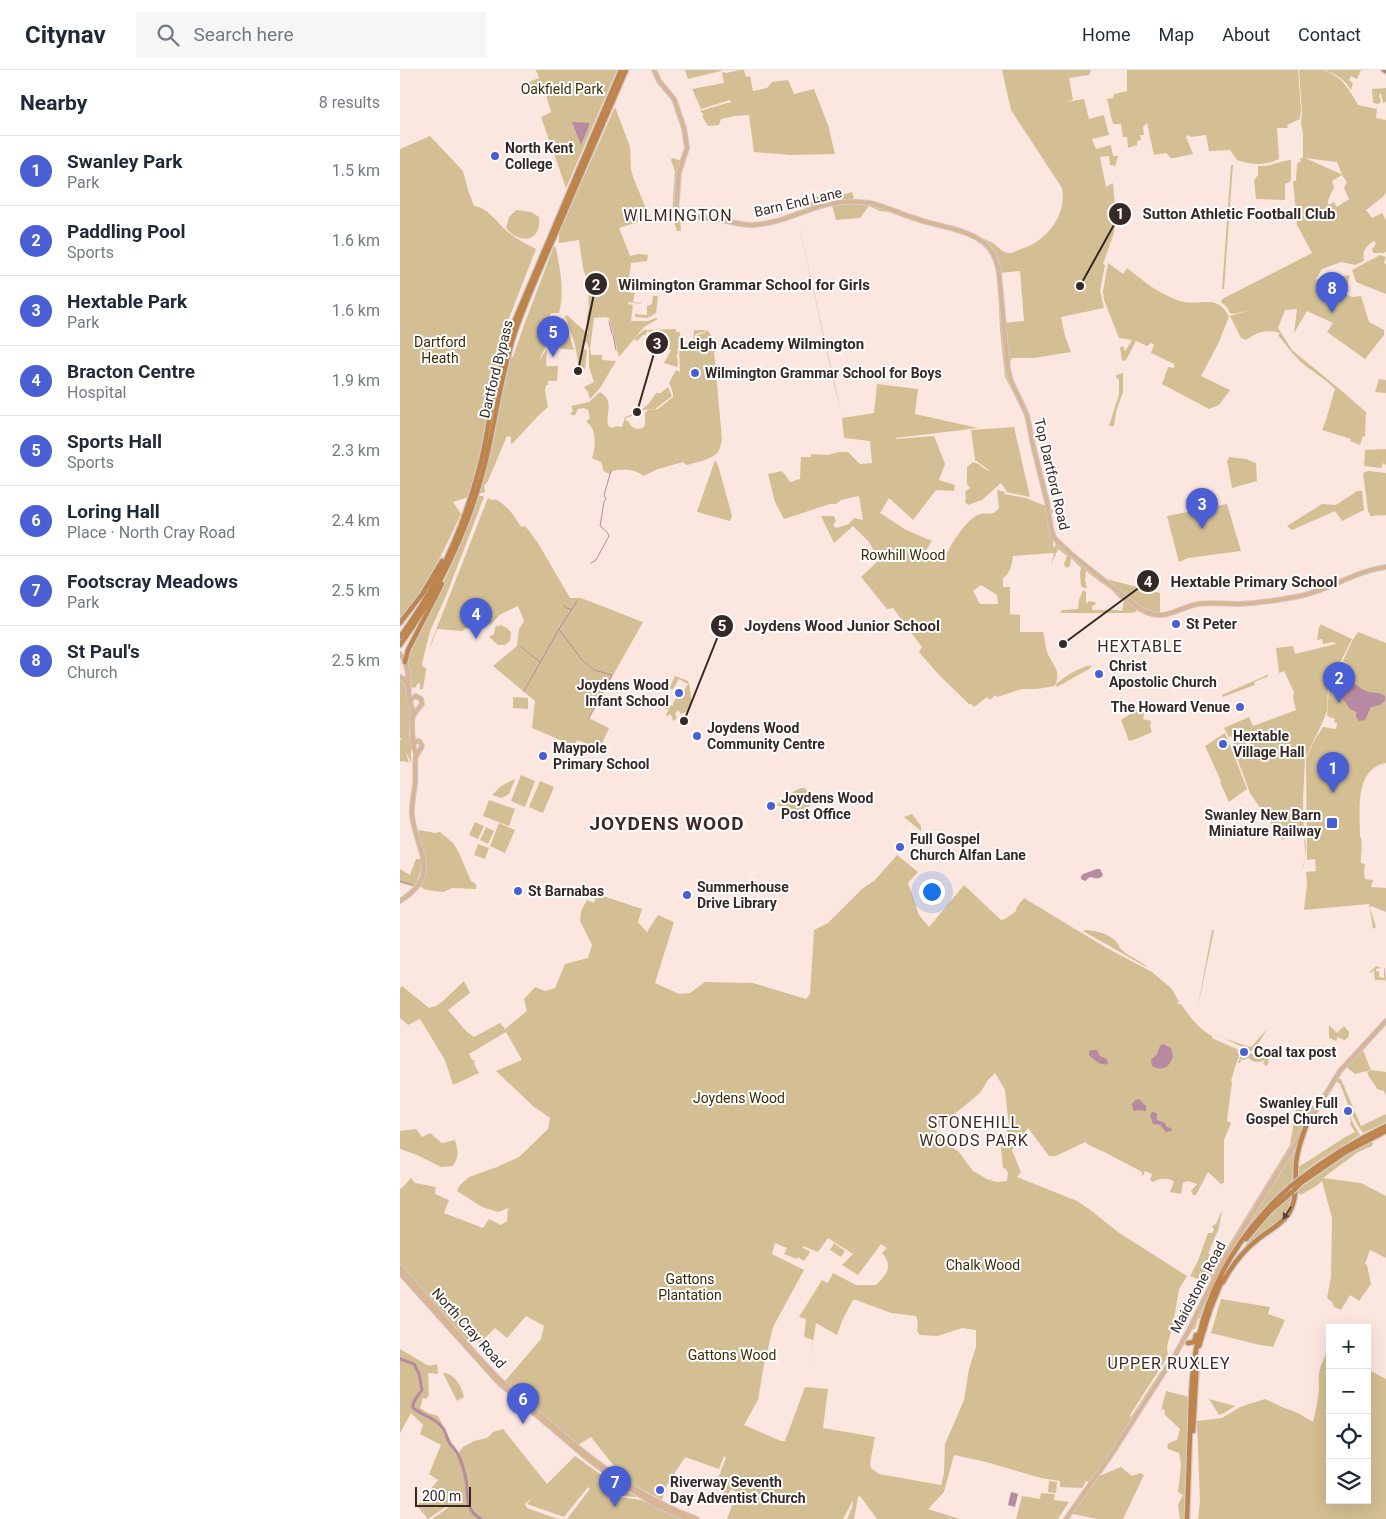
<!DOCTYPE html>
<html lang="en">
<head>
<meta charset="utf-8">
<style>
	body { margin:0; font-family:Roboto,sans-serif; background:#f6f6f7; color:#1f2937 }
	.controls { position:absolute; right:15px; bottom:15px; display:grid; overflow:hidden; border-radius:0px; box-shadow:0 5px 20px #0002 }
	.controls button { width:45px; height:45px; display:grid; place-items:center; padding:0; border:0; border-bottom:1px solid #e0e1e3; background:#fff; color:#1f2937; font:25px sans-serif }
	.scale { position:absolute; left:15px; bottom:12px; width:56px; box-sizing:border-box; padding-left:5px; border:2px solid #362825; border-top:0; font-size:14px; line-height:18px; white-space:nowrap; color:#362825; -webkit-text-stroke:4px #fff; paint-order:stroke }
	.you { position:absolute; left:531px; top:821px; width:18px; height:18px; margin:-12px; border:4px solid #fff; border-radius:50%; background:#1a73e8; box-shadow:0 0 0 8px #1a73e833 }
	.badge { display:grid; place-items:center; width:32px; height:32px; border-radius:50%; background:#495fd3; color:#fff; font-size:16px; font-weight:700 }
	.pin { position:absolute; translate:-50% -41px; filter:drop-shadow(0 1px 2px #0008) }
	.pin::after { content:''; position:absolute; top:26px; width:18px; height:15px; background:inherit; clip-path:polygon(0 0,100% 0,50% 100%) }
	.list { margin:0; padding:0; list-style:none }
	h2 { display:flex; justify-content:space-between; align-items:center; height:65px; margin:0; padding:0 20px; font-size:21px }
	h2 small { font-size:16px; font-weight:400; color:#747a83 }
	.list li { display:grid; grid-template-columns:32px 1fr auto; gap:15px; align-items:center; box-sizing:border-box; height:70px; padding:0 20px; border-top:1px solid #e0e1e3 }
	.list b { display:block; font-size:19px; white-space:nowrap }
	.list p { margin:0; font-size:16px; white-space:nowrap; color:#747a83 }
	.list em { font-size:16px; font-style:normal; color:#747a83 }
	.icon { flex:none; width:28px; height:28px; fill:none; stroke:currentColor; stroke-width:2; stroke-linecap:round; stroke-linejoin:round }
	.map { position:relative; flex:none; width:986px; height:1449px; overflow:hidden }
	header { display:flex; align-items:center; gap:30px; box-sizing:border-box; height:70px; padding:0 25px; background:#fff; border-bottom:1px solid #e0e1e3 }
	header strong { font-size:24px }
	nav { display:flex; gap:28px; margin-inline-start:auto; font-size:18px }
	.search { width:350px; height:45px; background:#f6f6f7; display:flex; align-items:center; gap:12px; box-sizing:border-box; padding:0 18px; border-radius:0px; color:#747a83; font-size:19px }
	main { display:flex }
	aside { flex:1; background:#fff }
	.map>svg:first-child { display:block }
	.green { fill:#d3bf93; fill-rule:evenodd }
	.water { fill:#b78aa1 }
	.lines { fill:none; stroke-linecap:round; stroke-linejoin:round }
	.stream { stroke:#b78aa1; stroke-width:1 }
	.river { stroke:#b78aa1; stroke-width:3 }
	.major-casing { stroke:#cfcbcb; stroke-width:6 }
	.highway-casing { stroke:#cfcbcb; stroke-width:7 }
	.major { stroke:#d9b594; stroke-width:4 }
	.highway { stroke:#bf834c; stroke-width:4.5 }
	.highway-bridge-casing { stroke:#cfcbcb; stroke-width:7; stroke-linecap:butt }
	.highway-bridge { stroke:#bf834c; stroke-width:4.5 }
	.oneway { fill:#5f4331 }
	.poi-dot { fill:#495fd3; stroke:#fff; stroke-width:2 }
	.labels { text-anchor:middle; stroke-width:4; stroke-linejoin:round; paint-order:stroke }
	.park-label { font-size:14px; fill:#3a2b05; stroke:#fff }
	.poi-label { font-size:14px; font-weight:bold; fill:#362825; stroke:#fff; text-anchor:start }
	.street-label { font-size:14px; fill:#362825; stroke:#fff }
	.quarter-label { font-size:16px; letter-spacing:1px; fill:#422821; stroke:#fff }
	.district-label { font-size:19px; font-weight:bold; letter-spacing:1px; fill:#422821; stroke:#fff }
	.leader { fill:none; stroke:#362825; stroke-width:2 }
	.callout-dot { fill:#362825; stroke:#fff; stroke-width:2 }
	.mark-label { font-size:15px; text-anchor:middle; font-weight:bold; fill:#fff }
	.callout-label { font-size:15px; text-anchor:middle; font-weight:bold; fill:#362825; stroke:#fff; stroke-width:4; stroke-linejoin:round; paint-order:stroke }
</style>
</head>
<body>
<header>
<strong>Citynav</strong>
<div class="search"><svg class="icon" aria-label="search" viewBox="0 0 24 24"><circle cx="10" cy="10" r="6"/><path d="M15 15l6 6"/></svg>Search here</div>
<nav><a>Home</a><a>Map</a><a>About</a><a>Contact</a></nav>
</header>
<main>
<aside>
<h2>Nearby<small>8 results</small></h2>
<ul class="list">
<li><span class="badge">1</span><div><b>Swanley Park</b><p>Park</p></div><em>1.5 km</em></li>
<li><span class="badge">2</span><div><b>Paddling Pool</b><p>Sports</p></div><em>1.6 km</em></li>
<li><span class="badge">3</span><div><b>Hextable Park</b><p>Park</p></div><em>1.6 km</em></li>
<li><span class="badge">4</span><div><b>Bracton Centre</b><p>Hospital</p></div><em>1.9 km</em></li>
<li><span class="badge">5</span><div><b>Sports Hall</b><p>Sports</p></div><em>2.3 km</em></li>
<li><span class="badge">6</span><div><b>Loring Hall</b><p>Place · North Cray Road</p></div><em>2.4 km</em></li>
<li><span class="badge">7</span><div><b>Footscray Meadows</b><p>Park</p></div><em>2.5 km</em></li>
<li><span class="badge">8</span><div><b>St Paul's</b><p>Church</p></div><em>2.5 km</em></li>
</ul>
</aside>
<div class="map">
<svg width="986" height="1449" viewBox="0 0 986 1449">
	<rect width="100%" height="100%" fill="#fce6e0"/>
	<g class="green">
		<path d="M 136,0 L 217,0 L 166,118 L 141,47 L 151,42 L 143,14 L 130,17 L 129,12 L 139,8 Z"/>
		<path d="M 285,0 L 321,0 L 321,1 L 288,9 Z"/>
		<path d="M 340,0 L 344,0 L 346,7 L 350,6 L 353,21 L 367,18 L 372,12 L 388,10 L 394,24 L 414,19 L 428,55 L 435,84 L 391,85 L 354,82 L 349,45 L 335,46 L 321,49 L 319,55 L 308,56 L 302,46 L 304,45 L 300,41 L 331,32 L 330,30 L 301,39 L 292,19 L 324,13 L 322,2 L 326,3 Z"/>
		<path d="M 602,0 L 691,0 L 689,5 L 669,8 L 673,30 L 666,32 L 684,29 L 689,49 L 704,45 L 709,65 L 692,69 L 696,79 L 711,75 L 713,86 L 718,86 L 715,97 L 713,95 L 710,95 L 709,86 L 700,87 L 706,117 L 713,113 L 716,147 L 714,163 L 703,194 L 705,195 L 700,221 L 704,238 L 661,247 L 665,266 L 671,282 L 634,288 L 612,288 L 607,300 L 621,334 L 620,335 L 605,307 L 600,260 L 598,218 L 600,217 L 603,253 L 624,251 L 620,201 L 599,203 L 592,183 L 573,165 C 579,167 585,169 591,172 C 597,175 603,184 610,183 C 614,183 618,180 621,179 C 647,171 667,145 662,118 L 611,40 Z"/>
		<path d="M 727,0 L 898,0 L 901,39 L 900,49 L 887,55 L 888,58 L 877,58 L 879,89 C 865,96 852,95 837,90 L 830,80 L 809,81 L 806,65 L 791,67 L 788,65 L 786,67 L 793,84 L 774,88 L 771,88 L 766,83 L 754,85 L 747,53 L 743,57 L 744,65 L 740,65 L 741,70 L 737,71 L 737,75 L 728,78 L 727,67 L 723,67 L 721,54 L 713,54 L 707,29 L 713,28 L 714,24 L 727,21 Z"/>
		<path d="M 899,0 C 906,0 916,0 923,0 C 942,6 949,19 958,35 L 977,39 L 976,48 L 986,50 L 986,122 L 984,126 L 966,140 L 972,148 L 982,143 L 986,150 L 986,182 L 983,183 L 973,183 L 972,179 L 976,174 L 974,171 C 966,176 962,181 964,191 L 955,195 L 941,192 L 922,199 L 915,210 L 925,206 L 930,216 L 942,206 L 950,205 L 944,228 L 946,224 L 952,227 L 961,226 L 969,252 L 984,260 L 984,265 L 965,289 L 927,262 L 933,253 L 907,241 L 894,263 L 897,239 L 885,240 L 878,258 L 892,280 L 943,322 L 966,342 L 965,367 L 963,366 L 960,375 L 950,371 L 951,369 L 922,360 L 926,350 L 935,319 C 926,310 917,304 907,297 C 896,289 887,276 878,265 L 880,263 C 865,259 858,262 846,270 L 841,268 L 830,246 L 851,240 L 834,244 L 830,243 L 827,237 L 821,232 L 822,229 L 912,183 L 897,155 L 893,111 L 896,111 L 897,94 L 901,91 L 900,89 L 903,87 L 903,63 L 901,54 L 902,43 ZM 905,88 L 937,92 L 942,104 L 941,104 ZM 942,105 L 947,112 L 944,118 L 949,129 L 937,137 L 934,132 L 928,135 L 928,131 L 934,117 L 932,111 Z"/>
		<path d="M 925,0 L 961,0 L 957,9 L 951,6 L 949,10 L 953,13 L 951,20 C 944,8 936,5 925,0 Z"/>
		<path d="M 986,18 L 986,32 L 983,33 L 981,23 L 979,25 L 981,32 L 978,34 L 973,33 L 972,19 Z"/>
		<path d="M 215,37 L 230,77 L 231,99 L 233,107 L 252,153 L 250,153 L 241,151 L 219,158 L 230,186 L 238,184 L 248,185 L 247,191 L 231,193 L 227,222 L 235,223 L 233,232 L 241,233 L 241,234 L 228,232 L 228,234 L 233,235 L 231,251 L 248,251 L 255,248 L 258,249 L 244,257 L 219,287 L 209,248 L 204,247 L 194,248 L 190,279 L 191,285 L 202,285 L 202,290 L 216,291 L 200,318 L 190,329 L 188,322 L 184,317 L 194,312 L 189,297 L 189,278 L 186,271 L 183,279 L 187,280 L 185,299 L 180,298 L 180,300 L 174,271 L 165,246 L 167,245 L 188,264 L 187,247 L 189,237 L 187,211 L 183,198 L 179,170 L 159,173 L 159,163 Z"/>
		<path d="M 30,66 L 63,101 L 68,120 L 74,136 C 89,138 97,153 108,162 C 117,169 126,174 136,179 L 109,248 L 101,282 L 113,287 L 124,255 L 154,176 L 156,178 C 160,199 165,221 159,243 L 151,243 L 147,252 L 153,254 L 157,247 L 145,278 L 138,292 L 147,279 L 146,295 L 148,297 L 149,296 L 158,296 L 157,311 L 148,311 L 148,315 L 146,315 L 145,321 L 148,337 L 138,346 L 113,373 L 111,374 L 111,367 L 107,366 L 88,411 L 84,416 L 85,422 L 53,432 L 61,444 C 43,483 27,516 0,550 L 0,79 Z"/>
		<path d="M 272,88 L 283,91 L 279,98 L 276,142 L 280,147 L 281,161 L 277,161 L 272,145 L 275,101 L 271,90 Z"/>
		<path d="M 891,90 L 891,111 L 885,114 L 885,130 L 856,129 L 854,110 L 858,105 L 858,96 C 870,97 879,91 891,90 Z"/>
		<path d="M 831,95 L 833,95 L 824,219 L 822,219 Z"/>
		<path d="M 427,121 L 446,124 L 452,122 L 454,128 L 451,130 L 406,138 L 406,134 L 410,133 L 417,126 L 425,128 L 427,127 L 429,124 Z"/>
		<path d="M 451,132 L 470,135 L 490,141 L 490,142 L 480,141 L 469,136 L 460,148 L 436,150 L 432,135 Z"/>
		<path d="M 116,140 L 131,142 L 139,147 C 142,172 120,175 106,158 L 109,147 Z"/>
		<path d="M 399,156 L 401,164 L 442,346 L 435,318 Z"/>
		<path d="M 980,185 L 986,187 L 984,193 L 986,194 L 986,224 L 956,212 L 952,200 Z"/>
		<path d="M 708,193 L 723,204 L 727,198 C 740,208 751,218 766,225 C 771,228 779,231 785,232 C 804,235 818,224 829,247 L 818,274 L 801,306 L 830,320 L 819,335 L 809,339 L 762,314 L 768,297 L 774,298 L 774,294 L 751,283 L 754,275 L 751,273 L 747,276 L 736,271 L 726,290 L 722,291 L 720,277 L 723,276 L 725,281 L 726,280 L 732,270 L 719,268 L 704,230 L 703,221 Z"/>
		<path d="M 253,226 L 258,226 L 256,243 L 250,247 L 248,245 L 249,248 L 247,248 L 235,247 L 235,244 L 247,245 L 247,236 L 252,234 Z"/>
		<path d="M 164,248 L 174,280 L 148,277 L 160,251 Z"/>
		<path d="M 276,259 L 276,262 L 280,262 L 281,273 L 293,272 L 294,260 L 306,260 L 304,262 L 296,264 L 294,267 L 296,272 L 294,274 C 286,273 275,273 278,285 L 276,285 L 277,286 L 278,294 L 277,297 L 264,293 L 271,280 L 260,275 L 263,268 L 247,261 L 246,265 L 243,265 L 237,271 L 235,270 L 235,268 L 244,260 Z"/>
		<path d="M 307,260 L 310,263 L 313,271 L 322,369 C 321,374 320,382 315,385 C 310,389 293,394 286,395 L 283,392 L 258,399 L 243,406 C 236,399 222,399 212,401 L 211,404 C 201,402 204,399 201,392 L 192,388 C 196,378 197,357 186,352 L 190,348 L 188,340 L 184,338 L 178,339 L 175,345 L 172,345 L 170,343 L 173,341 L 171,336 L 189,332 L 200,322 C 216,332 204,343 209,357 L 213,358 L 216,356 L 222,357 L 225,347 C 242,341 247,338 256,323 L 261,323 L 268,317 L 272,326 L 255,339 L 243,340 L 242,345 L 240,343 L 226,348 L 225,350 L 229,352 L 231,356 L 237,359 L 243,358 L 245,355 L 245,343 L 248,340 L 258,339 L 273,327 L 273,323 L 269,313 L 276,300 L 280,302 L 279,278 L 286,275 L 297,275 L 298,273 L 296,267 L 297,265 L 304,263 Z"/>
		<path d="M 723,303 L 723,322 L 716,342 L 714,356 L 709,356 L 719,324 L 719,310 L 716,307 L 716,305 Z"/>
		<path d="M 979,309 L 986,310 L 986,323 L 975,322 Z"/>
		<path d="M 477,314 L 518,319 L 515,344 L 578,358 L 496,368 L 496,369 L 534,366 L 535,368 L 545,394 L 539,410 L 555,415 L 554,421 L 536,420 L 513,450 L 489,428 L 480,443 L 506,460 L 532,471 L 526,480 L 536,487 L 538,492 L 543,492 C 549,478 563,452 578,445 C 587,441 592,448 599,438 L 597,420 L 606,422 L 604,424 L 626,428 L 646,436 L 649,442 L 651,440 L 655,440 C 642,451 655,463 653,476 L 655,477 L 656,472 L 671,486 L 737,538 L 736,542 L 730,543 L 660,543 L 662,540 L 678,539 L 679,530 L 683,520 L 686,522 L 686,534 L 689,531 L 695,532 L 696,534 L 692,536 L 692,539 L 693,540 C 703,541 713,538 722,541 L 724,531 C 717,528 715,522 709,518 C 701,513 694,507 686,501 L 685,510 L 687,518 L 684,518 L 681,516 L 680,503 L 681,498 L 671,488 L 670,496 L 666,498 L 664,494 L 667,486 L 658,479 L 651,495 L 654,483 L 613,486 C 612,494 610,504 603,508 L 603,517 L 610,517 L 610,544 L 620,545 L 620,562 L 643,562 C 645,568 645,576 647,582 C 652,595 662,600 655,616 L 637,619 L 622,619 L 597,627 L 595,625 L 590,630 L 587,627 L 574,637 L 571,634 L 569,634 L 539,605 L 519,582 L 522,577 L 493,538 L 487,539 L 461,507 L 479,490 L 469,472 L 453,456 L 434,473 L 421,446 L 434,446 L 436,451 L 433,455 L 436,458 L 449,454 L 454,448 L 463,450 L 459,426 L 441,430 L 436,434 L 430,434 L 384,449 L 375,432 L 368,404 L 382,401 L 390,412 L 400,409 L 401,387 L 411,387 L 411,384 L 428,385 L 439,382 L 448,382 L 460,394 L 472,393 L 470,371 L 444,368 L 442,348 L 474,343 ZM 581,515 L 597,525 L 598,534 L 580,534 L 573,521 Z"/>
		<path d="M 614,357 L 630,427 L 607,422 L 601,413 L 582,430 L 568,435 L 565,432 L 566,428 L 565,422 L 570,418 L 567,414 L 567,397 L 573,392 C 580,393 583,400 590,401 L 575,390 L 571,360 Z"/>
		<path d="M 986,379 L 986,395 L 983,393 L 981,398 L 964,396 L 965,380 Z"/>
		<path d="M 829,387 L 846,389 L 856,393 L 857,411 L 832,418 L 827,391 Z"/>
		<path d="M 315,390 L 318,395 L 332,446 L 330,451 L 297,442 Z"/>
		<path d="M 968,401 L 986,403 L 986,445 C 980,446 978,444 971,447 L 968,441 L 963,403 Z"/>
		<path d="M 957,421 L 962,421 L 964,440 L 942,451 L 935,441 L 892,460 L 887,456 L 922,434 L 936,435 Z"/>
		<path d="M 79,426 L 82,426 L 84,427 L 46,526 L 30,561 L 22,594 L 23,597 L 26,598 L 26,601 L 23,619 L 20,620 L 20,614 L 18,613 L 15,618 L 11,617 L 7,588 L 8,584 C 35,533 60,481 79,426 Z"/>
		<path d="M 88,428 L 92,430 L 95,429 C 108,436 114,445 121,457 L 124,456 L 126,457 L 138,473 L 170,528 L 181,528 L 243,552 L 189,648 L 209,658 L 200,678 L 177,670 L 174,676 L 132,658 L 135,631 L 93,596 L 117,576 L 119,559 L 124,551 L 118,536 L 101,544 L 90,555 L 84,551 L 72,554 L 62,561 L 37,559 L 30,578 L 32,570 Z"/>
		<path d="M 827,434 L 841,481 L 788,488 L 779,492 L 767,446 Z"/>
		<path d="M 702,508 L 760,523 L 760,545 L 747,542 Z"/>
		<path d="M 920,554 L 952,569 L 942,589 L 930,609 L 928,617 L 927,640 L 924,649 L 905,689 L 903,731 L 904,764 L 906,778 L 903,798 L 902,797 L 904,796 L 905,781 L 903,756 L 882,770 L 850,723 L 837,688 L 853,682 L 850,672 L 835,677 L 831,666 L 829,667 L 824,658 L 849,647 L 853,656 L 896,640 L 893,628 L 894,622 L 884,601 L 879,603 L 876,578 L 893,576 L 895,584 L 936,574 L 934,572 L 923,574 L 922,569 L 917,570 L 919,557 L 921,556 Z"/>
		<path d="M 96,555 L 98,557 L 100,555 L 107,558 L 111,562 L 110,571 L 105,575 L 98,575 L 89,567 L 94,564 Z"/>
		<path d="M 958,562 L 986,573 L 986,693 C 954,699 960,741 960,766 C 964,773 960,786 961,793 L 965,794 L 964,802 L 965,809 L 973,810 L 971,817 L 986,818 L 986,842 L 971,836 L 970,838 L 976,857 L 973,859 L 969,834 L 904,840 L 907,814 L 906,802 L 916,801 L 915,789 L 907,790 L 906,689 L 914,671 L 923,657 L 936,659 L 937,653 L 934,652 L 935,649 L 927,646 L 929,617 L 935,602 L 941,603 L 944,603 L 945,600 L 944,598 L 947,598 L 948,594 L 943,591 L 952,571 Z"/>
		<path d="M 692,595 L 689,599 L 657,617 L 656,614 C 667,605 678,598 692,595 Z"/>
		<path d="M 867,605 L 869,606 L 854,612 L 855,615 L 852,616 L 823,627 L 822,625 Z"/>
		<path d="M 275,606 L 288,611 C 291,620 292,629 290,640 L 281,644 L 278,640 L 275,644 L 277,648 L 273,651 L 272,646 L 269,644 L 268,647 L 266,644 L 269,640 L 261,635 L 265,626 L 264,633 L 269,636 L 272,635 L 273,637 L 273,633 L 277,627 L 280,628 L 284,627 L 283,622 L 288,614 L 279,609 L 273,619 L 269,619 Z"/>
		<path d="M 0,609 L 4,610 L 11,641 L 9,663 L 11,673 L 11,693 L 5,680 L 9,693 L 3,691 L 0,692 L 0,669 L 2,671 L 0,667 Z"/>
		<path d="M 113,627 L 128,628 L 128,639 L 113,638 Z"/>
		<path d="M 743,636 L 745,641 L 743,649 L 751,651 L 750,656 L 752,662 L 736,669 L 729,671 L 721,650 Z"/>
		<path d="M 825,663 L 832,680 L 847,719 L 829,732 L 820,712 L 821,711 L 805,676 Z"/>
		<path d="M 121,705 L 135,711 L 125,737 L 111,731 Z"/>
		<path d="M 115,709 L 109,724 L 102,728 L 92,725 L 101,716 Z"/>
		<path d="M 140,711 L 154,717 L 143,743 L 129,737 Z"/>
		<path d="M 401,718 L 405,718 L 415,730 L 396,750 L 394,750 L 381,738 L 379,735 L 377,736 L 376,735 L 396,720 Z"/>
		<path d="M 89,730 L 115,739 L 109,756 L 83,746 Z"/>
		<path d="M 512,744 L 521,756 L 521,761 L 504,747 Z"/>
		<path d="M 75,752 L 84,756 L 78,769 L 69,765 Z"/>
		<path d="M 99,753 L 115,760 L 105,783 L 90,776 Z"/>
		<path d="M 86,757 L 94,761 L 88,774 L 80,770 Z"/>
		<path d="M 19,760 L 35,763 L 40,762 L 53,773 L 59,783 L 71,811 L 76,814 L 76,819 L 52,818 L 43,822 L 26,820 L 19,816 C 30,796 25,785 19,765 Z"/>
		<path d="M 78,774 L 89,778 L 85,789 L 74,785 Z"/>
		<path d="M 497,785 L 518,802 L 508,813 L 519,845 L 529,857 L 564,815 L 601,850 L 605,849 L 616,841 L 617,837 L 624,828 L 705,877 L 752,902 L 772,919 L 779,932 L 777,934 L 781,934 C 790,947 798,958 812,966 L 812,968 L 841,981 L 835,997 L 831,1011 L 832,1012 L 827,1051 L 831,1053 L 824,1070 L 824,1113 L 822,1113 L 822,1115 L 808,1102 L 796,1125 L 793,1125 L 791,1121 L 797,1114 L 787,1111 L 783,1113 L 781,1124 L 770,1122 L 774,1111 C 765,1108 761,1108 753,1112 L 750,1110 L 752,1104 L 745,1101 L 742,1107 L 742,1102 C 732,1096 720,1091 710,1085 C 702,1080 693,1079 685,1072 L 656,1086 L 649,1086 L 628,1058 L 612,1080 L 621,1102 L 617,1107 L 677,1131 L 689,1139 L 718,1162 L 787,1206 L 779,1219 L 773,1255 L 767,1276 L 768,1286 L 730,1345 L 731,1347 L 770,1287 L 769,1292 L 691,1412 L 688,1413 L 689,1412 L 686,1411 L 682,1418 L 660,1417 L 660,1411 L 641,1408 L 586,1392 L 554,1385 L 544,1422 L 528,1439 L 560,1449 L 477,1449 L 460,1426 L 458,1427 L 454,1449 L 447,1449 L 452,1438 L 453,1430 L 443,1449 L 327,1449 L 337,1422 L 331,1419 L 326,1429 L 319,1426 L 319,1424 L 324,1423 L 324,1419 L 316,1413 L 326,1388 L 324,1386 L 319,1399 L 285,1387 L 267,1415 L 262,1430 L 225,1410 L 227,1406 L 214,1396 L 191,1367 L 178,1375 L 105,1311 L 141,1269 L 144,1256 L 126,1246 L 107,1268 L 95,1258 L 81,1272 L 68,1272 L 0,1194 L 0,1118 L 1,1119 L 11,1108 L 15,1113 L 36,1117 L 35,1124 L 49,1130 L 44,1143 L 83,1158 L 89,1149 L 101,1155 L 107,1151 L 108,1138 L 98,1142 L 82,1137 L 57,1121 L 60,1115 L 69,1107 L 97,1097 L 119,1087 L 148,1059 L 150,1048 L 133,1036 L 96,1001 L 122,990 L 106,962 L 69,984 L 72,990 L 75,990 L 74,994 L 79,1003 L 53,1015 L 45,990 L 20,949 L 8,955 L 0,948 L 0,918 L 2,916 L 29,938 L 36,936 L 43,931 L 64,911 L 70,923 L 48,940 L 66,961 L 74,967 L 100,953 L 105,959 L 127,941 L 124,929 L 135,917 L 145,921 L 155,918 L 165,894 L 188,888 L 192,875 L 180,851 L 181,841 L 187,830 L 194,833 L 197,824 L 242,839 L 238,852 L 247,862 L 258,845 L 274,852 L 255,913 L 279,924 L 290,923 L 305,912 L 353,913 L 406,929 L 410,924 L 414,860 L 428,853 L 462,819 L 475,810 ZM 595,1003 L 605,1020 L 609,1056 L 601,1077 L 603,1098 L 606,1099 L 608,1103 L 607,1111 L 597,1112 L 587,1109 L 573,1101 L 558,1081 L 553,1078 L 550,1074 L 535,1060 L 580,1023 L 588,1010 ZM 428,1168 L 453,1184 L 442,1195 L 458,1205 L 481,1174 L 487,1178 L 482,1183 C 494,1197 486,1205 476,1215 L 456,1215 L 433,1203 L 428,1213 L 422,1210 L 399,1247 L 406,1249 L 404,1267 L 413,1270 L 407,1308 L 416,1253 L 437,1265 L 442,1251 L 453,1230 L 456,1230 L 491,1243 L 516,1246 L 518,1252 L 517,1261 L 520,1265 L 538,1266 L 562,1258 L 576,1260 L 576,1277 L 569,1299 L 564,1330 L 545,1374 L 544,1403 L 541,1415 L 479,1404 L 471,1398 L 470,1393 L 475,1367 L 423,1358 L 428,1319 L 405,1317 L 385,1371 L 381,1371 L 344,1355 L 358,1330 L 363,1300 L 373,1257 L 404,1200 L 372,1184 L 375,1173 L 387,1178 L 384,1184 L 397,1189 L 398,1187 L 404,1191 L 410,1182 L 409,1181 L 403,1178 L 403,1176 L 418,1182 Z"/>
		<path d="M 16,789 L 22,789 L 23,795 L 16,814 L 12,816 L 0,813 L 0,799 L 10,805 Z"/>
		<path d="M 686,860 C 698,861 711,864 718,874 C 720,877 719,878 722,880 C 730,888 741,890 748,898 L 683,861 Z"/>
		<path d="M 812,860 L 814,860 L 797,941 Z"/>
		<path d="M 976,896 L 981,898 L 976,899 L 976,901 L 979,901 L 979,907 L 984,908 L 984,898 L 985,898 L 986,912 L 985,910 L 975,910 L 974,901 L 973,900 L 972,903 L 970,902 Z"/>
		<path d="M 929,955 L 937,963 L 944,956 L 949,962 C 949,966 948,969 944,970 L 938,967 L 936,971 L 929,968 Z"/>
		<path d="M 867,959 L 855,979 L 851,981 L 806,960 L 820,967 L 850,977 L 852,976 Z"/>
		<path d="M 968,972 L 970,972 L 963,980 L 971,1000 L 955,1004 L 946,997 Z"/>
		<path d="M 842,982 L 865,986 L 870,990 L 868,990 L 869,993 L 866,996 L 863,993 L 865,991 C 860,991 853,994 849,988 L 843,990 L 840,989 L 841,991 L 840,993 L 838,993 Z"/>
		<path d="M 972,1000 L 986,1002 L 986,1026 L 984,1021 L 977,1019 C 974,1012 969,1009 967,1002 Z"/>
		<path d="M 938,1009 L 941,1009 L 961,1056 L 986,1044 L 986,1052 L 963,1063 C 952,1049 947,1031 940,1014 L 937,1012 Z"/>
		<path d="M 899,1032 L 911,1035 L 916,1038 L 808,1213 L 790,1206 L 798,1191 L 808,1163 L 812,1163 L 814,1160 L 812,1156 L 816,1154 L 822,1140 L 819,1158 L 808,1184 L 820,1189 L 890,1075 L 897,1033 Z"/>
		<path d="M 949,1042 L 953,1053 L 960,1065 L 918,1091 L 897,1107 L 897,1098 L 947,1066 L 955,1062 L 950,1054 L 951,1052 Z"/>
		<path d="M 16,1059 L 22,1067 L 30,1063 L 42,1073 L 55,1070 C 58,1082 60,1084 53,1096 L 41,1097 L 17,1085 L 0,1079 L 0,1061 Z"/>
		<path d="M 970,1072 L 973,1073 L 972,1076 L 958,1082 L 923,1108 L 961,1113 L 986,1126 L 986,1188 L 970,1180 L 965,1194 L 967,1195 L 971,1214 L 959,1231 L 950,1225 L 941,1240 L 934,1237 L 932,1232 L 927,1228 L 931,1207 L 932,1148 L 922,1111 L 916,1116 L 901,1125 L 898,1123 L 898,1120 L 930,1095 Z"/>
		<path d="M 895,1082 L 894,1109 L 857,1147 L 840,1170 L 815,1211 L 800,1248 L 798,1249 L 795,1259 L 793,1259 L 770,1297 L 823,1194 L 892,1083 Z"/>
		<path d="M 894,1123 L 892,1134 L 883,1149 L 832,1196 C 849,1167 869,1145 894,1123 Z"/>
		<path d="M 434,1173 L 445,1181 L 441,1187 L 430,1180 Z"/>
		<path d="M 821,1229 L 870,1237 L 868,1244 L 885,1250 L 873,1277 L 860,1275 L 811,1263 Z"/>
		<path d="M 927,1271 L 930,1272 L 930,1430 L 967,1430 L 967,1328 L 972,1324 L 967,1327 L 967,1299 L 986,1309 L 986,1449 L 798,1449 L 800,1431 L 797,1351 L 822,1348 L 840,1337 L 865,1329 L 882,1337 L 898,1343 L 913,1352 C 916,1341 918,1329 919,1317 C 919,1313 918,1309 919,1305 C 920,1294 926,1286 929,1275 Z"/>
		<path d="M 0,1279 L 29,1296 L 37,1294 L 38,1304 L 28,1303 L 29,1325 L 26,1329 L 23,1328 L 20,1338 L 28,1343 L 38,1346 L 57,1383 L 55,1382 L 56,1386 L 63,1377 L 74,1371 L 87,1368 L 93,1362 L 103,1359 L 147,1414 L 175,1386 L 214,1414 L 237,1427 L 222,1426 L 208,1421 L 206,1423 L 207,1424 L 218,1429 L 219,1427 L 241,1430 L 281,1449 L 167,1449 L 190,1419 L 188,1417 L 164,1447 L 127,1434 L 132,1428 L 125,1434 L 127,1438 L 158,1449 L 32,1449 L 52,1435 L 47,1436 L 28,1449 L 17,1436 L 38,1410 L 29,1404 L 41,1375 L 20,1364 L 23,1355 L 11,1343 L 0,1363 Z"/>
		<path d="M 46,1303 C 57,1307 61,1316 64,1327 L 57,1331 L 43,1303 Z"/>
		<path d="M 766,1321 L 789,1327 L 784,1449 L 780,1449 L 778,1435 L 783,1425 L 778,1422 L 781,1395 L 779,1383 L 768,1379 L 767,1376 L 769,1373 L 777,1370 L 780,1359 L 765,1345 L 764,1339 L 761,1340 Z"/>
		<path d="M 809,1329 L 835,1336 L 824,1343 L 819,1345 Z"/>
		<path d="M 721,1397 L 732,1406 L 740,1403 L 744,1405 L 723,1449 L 697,1449 L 673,1444 L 668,1449 L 699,1406 Z"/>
		<path d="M 649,1411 L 657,1412 L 656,1423 L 648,1422 Z"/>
		<path d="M 641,1423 L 655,1424 L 654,1430 L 669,1432 L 658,1449 L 616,1449 L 622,1426 L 640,1429 Z"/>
	</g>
	<g class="water">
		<path d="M 172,52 L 190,53 L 181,75 Z"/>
		<path d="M 948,613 C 957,612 958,618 966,621 C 972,624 979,621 985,626 L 985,631 L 980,635 L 971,637 L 965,650 L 959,651 L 956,647 L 956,642 L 950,639 L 939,623 L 942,615 Z"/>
		<path d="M 697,799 L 700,799 L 703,805 C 700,810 695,808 690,807 L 685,811 L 681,809 L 681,806 L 683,804 Z"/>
		<path d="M 763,974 L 771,978 L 773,986 C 770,997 762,1002 752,996 L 751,990 L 757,984 L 760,976 Z"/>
		<path d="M 692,980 L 697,980 L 700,986 L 707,989 L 708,994 C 700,996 694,990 689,985 L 689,981 Z"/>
		<path d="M 739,1029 L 746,1036 L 746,1041 L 738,1040 L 735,1041 L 733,1040 L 732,1034 L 735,1030 Z"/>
		<path d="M 752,1042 L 757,1043 L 757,1050 L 765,1053 L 767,1057 L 771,1058 L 772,1061 L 766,1062 L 760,1055 L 753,1054 L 750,1045 Z"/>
		<path d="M 611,1422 L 618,1424 L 615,1437 L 608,1435 Z"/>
	</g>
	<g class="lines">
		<g class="stream">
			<path d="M 209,251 L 212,264"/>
			<path d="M 213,265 L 216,280"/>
			<path d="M 204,431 L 206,429 L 204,425 L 211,401"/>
			<path d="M 191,493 L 196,490 L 209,466 L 207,462 L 200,456 L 204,432"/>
			<path d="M 177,531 L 159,559 L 182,590 L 194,600 L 212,605 L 206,616"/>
			<path d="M 164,535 L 166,538 L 171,539"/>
			<path d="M 121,577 L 140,592"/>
			<path d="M 124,621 L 159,559"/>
			<path d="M 189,648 L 206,617"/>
			<path d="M 0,811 L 15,816"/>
		</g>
		<path class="river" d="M 0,1289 L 14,1294 L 19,1304 L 22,1320 C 18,1326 12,1331 13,1338 C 22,1345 35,1348 42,1357 C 47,1362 46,1369 50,1374 C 51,1375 52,1376 53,1377 C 59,1384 63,1396 65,1405 C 70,1423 62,1438 81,1449"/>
		<g class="major-casing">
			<g id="major">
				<path d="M 254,0 L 259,11 L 274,29 L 284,58 L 287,78 L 279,102 L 276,143 L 281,147 C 293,147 306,147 318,149 C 330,152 340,155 352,155 C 384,154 412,134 443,132 C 452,131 461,132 470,133 C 487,137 503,145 520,150 C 541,157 567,159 584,173 C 593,180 597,191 599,203 L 608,299 L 611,311 L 627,345 L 633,375 L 647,432 L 651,458 L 654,468 L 671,484 L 740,539 C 766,553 773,539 798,534 C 811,532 826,534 840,534 C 859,533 880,530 900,526 C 930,520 955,501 986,497"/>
				<path d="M 0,584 C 11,596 8,616 9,631"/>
				<path d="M 0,607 L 4,609 L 7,615"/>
				<path d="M 12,647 L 22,634 L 21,629 L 16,626 L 12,628 L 10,632 L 13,641 L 12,655 L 13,674"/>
				<path d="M 17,685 L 22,676 L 20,672 L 18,671"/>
				<path d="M 0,831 C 43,804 16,782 12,745 C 11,735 14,724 15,714 C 16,704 14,694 16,684 L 13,675 L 15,672 L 18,671"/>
				<path d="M 0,1197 C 32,1234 64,1273 98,1308 C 118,1328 141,1345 162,1364 C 203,1399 245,1430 297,1449"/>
				<path d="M 0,1203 L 99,1313 L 188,1389 L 222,1414"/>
				<path d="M 230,1419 L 258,1436 L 288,1449"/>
				<path d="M 666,1449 L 713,1382 L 775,1285 L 789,1260 L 822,1193 L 940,1001 L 986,951"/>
			</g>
		</g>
		<g class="highway-casing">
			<g id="highway">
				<path d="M 984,0 L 986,1"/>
				<path d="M 0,553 L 23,523 L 42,491"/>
				<path d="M 0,567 C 37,517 63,459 79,399 C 86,374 89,349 94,324 C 100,299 107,274 115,250 L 221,0"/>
				<path d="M 0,575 C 39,521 67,462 84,398 C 95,354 100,309 114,265 C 126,229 142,195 157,160 C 180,107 203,53 226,0"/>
				<path d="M 5,592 L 8,580 L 42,514"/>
				<path d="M 900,1109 C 927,1088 955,1071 986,1056"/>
				<path d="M 901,1113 L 946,1082 L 986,1061"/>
				<path d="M 846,1169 L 870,1141 L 892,1122"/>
				<path d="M 823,1212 C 831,1197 843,1181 857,1170 C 867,1161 882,1155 889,1143 C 898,1128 895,1110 896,1093 C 897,1080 902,1068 906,1056"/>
				<path d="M 788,1273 L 794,1272 L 796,1265"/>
				<path d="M 799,1276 L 810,1240 L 823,1208"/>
				<path d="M 793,1361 L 797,1289"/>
				<path d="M 787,1449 C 788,1420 789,1391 790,1361 C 791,1331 791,1300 798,1270 C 810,1211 845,1156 891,1116"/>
			</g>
		</g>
		<use href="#major" class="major"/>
		<use href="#highway" class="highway"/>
		<g class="highway-bridge-casing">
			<g id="highway-bridge">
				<path d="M 891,1116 L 900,1109"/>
				<path d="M 892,1122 L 901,1113"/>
			</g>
		</g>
		<use href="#highway-bridge" class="highway-bridge"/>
	</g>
	<defs><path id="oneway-solid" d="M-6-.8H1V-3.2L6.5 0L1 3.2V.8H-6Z" transform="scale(1.25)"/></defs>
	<use class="oneway" href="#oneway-solid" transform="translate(887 1143) rotate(123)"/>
	<g class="poi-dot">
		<circle cx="95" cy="86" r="5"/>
		<circle cx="295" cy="303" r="5"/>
		<circle cx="776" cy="554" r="5"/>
		<circle cx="699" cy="604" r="5"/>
		<circle cx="279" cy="623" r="5"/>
		<circle cx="840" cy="637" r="5"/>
		<circle cx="297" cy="666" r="5"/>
		<circle cx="823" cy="674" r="5"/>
		<circle cx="143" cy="686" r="5"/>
		<circle cx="371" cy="736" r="5"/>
		<rect x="926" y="747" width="12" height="12" rx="2.5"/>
		<circle cx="500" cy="777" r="5"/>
		<circle cx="118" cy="821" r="5"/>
		<circle cx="287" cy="825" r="5"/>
		<circle cx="844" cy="982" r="5"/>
		<circle cx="948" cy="1041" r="5"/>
		<circle cx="260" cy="1420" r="5"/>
	</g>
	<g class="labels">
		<g class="park-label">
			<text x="162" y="24">Oakfield Park</text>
			<text x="40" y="277">Dartford<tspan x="40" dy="16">Heath</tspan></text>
			<text x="503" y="490">Rowhill Wood</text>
			<text x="339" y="1033">Joydens Wood</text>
			<text x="583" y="1200">Chalk Wood</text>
			<text x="290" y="1214">Gattons<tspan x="290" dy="16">Plantation</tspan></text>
			<text x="332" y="1290">Gattons Wood</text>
		</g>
		<g class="poi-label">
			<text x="105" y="83">North Kent<tspan x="105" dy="16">College</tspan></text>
			<text x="305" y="308">Wilmington Grammar School for Boys</text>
			<text x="786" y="559">St Peter</text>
			<text x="709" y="601">Christ<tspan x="709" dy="16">Apostolic Church</tspan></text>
			<text x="269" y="620" text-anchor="end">Joydens Wood<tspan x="269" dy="16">Infant School</tspan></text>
			<text x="830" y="642" text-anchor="end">The Howard Venue</text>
			<text x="307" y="663">Joydens Wood<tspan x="307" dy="16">Community Centre</tspan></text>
			<text x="833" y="671">Hextable<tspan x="833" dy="16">Village Hall</tspan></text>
			<text x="153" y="683">Maypole<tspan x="153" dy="16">Primary School</tspan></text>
			<text x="381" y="733">Joydens Wood<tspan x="381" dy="16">Post Office</tspan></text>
			<text x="921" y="750" text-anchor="end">Swanley New Barn<tspan x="921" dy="16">Miniature Railway</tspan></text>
			<text x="510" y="774">Full Gospel<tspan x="510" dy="16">Church Alfan Lane</tspan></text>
			<text x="297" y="822">Summerhouse<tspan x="297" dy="16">Drive Library</tspan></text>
			<text x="128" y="826">St Barnabas</text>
			<text x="854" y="987">Coal tax post</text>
			<text x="938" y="1038" text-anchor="end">Swanley Full<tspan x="938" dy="16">Gospel Church</tspan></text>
			<text x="270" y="1417">Riverway Seventh<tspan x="270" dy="16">Day Adventist Church</tspan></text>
		</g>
		<g class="street-label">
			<text transform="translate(398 132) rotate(-13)" y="5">Barn End Lane</text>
			<text transform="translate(96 299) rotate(-76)" y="5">Dartford Bypass</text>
			<text transform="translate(652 404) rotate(77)" y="5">Top Dartford Road</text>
			<text transform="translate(798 1217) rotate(-62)" y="5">Maidstone Road</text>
			<text transform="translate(69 1258) rotate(48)" y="5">North Cray Road</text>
		</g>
		<g class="quarter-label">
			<text x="278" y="151">WILMINGTON</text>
			<text x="740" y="582">HEXTABLE</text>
			<text x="574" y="1058">STONEHILL<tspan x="574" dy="18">WOODS PARK</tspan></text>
			<text x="769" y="1299">UPPER RUXLEY</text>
		</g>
		<g class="district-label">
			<text x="267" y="760">JOYDENS WOOD</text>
		</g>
	</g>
	<path class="leader" d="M680 216L720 144M178 301L196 214M237 342L257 273M663 574L748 511M284 651L322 556"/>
	<g class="callout-dot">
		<circle cx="680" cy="216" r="5"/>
		<circle cx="178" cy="301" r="5"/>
		<circle cx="237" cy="342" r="5"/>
		<circle cx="663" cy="574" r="5"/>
		<circle cx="284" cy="651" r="5"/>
		<circle cx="720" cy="144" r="12"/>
		<circle cx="196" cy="214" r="12"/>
		<circle cx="257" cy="273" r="12"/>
		<circle cx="748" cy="511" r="12"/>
		<circle cx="322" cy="556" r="12"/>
	</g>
	<g class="mark-label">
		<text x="720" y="149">1</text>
		<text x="196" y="220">2</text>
		<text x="257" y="279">3</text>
		<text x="748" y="517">4</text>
		<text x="322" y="561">5</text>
	</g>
	<g class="callout-label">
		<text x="839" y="149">Sutton Athletic Football Club</text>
		<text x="344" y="220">Wilmington Grammar School for Girls</text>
		<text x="372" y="279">Leigh Academy Wilmington</text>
		<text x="854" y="517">Hextable Primary School</text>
		<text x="442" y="561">Joydens Wood Junior School</text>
	</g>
</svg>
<div class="controls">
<button>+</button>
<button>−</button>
<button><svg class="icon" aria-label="locate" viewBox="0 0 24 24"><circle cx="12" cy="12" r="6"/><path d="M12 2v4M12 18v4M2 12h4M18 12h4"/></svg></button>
<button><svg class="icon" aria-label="layers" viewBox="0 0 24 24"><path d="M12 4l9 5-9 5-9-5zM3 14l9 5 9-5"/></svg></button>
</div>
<div class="scale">200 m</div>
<div class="you"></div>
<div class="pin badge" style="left:933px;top:723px">1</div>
<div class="pin badge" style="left:939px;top:633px">2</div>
<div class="pin badge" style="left:802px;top:459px">3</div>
<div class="pin badge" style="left:76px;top:569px">4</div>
<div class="pin badge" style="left:153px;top:287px">5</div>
<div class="pin badge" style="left:123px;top:1354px">6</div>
<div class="pin badge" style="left:215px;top:1437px">7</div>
<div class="pin badge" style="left:932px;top:243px">8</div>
</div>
</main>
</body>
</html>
